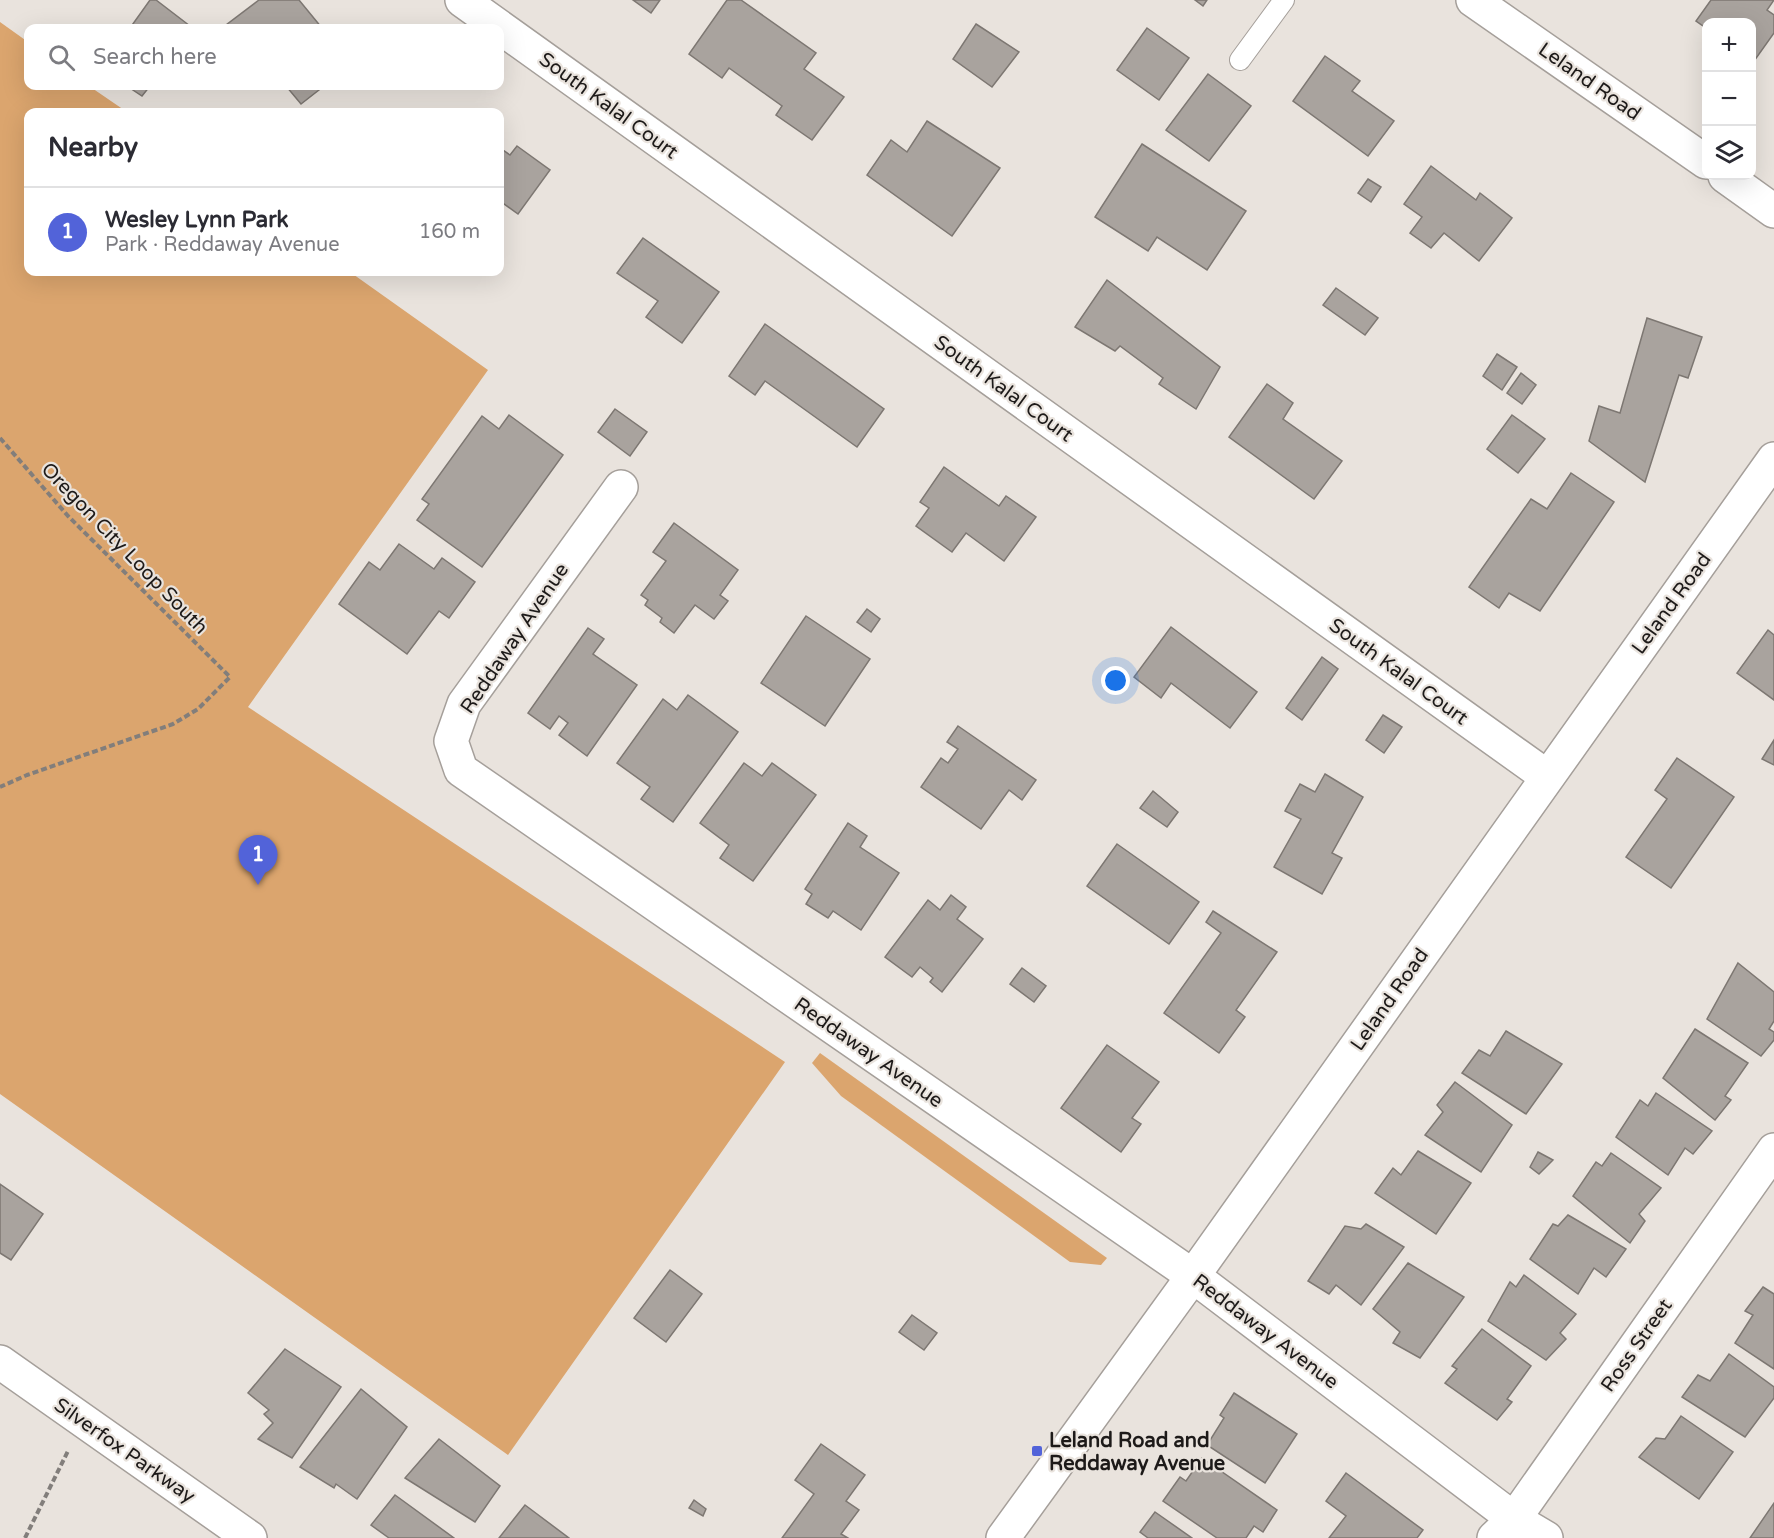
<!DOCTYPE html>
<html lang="en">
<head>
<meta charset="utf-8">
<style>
	body { margin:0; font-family:"Varela Round",sans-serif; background:#f7f7f7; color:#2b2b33 }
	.controls { position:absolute; right:18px; top:18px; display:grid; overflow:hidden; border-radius:12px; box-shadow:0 6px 24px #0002 }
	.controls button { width:54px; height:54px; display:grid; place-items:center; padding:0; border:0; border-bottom:2px solid #e1e1e2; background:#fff; color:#2b2b33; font:30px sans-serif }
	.you { position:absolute; left:1116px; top:681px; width:21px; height:21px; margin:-15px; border:4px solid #fff; border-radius:50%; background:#1a73e8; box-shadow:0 0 0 9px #1a73e833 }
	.badge { display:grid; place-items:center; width:39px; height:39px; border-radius:50%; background:#5263d9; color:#fff; font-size:20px; font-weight:700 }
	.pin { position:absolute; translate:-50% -50px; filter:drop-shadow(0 2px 3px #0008) }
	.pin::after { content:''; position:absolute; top:32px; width:21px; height:18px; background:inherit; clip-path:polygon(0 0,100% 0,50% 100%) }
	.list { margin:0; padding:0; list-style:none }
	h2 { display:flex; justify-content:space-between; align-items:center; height:78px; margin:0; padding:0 24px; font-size:26px }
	h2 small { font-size:20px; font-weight:400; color:#7c7c81 }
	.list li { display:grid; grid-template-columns:39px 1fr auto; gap:18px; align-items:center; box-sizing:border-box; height:90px; padding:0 24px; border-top:2px solid #e1e1e2 }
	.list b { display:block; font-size:22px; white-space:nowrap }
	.list p { margin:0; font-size:20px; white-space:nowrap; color:#7c7c81 }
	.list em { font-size:20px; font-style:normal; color:#7c7c81 }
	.icon { flex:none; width:33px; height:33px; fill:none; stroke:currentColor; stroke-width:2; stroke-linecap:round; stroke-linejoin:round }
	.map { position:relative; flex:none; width:1774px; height:1538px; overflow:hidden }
	.search { position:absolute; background:#fff; box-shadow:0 6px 24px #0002; left:24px; top:24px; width:480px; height:66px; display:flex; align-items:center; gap:15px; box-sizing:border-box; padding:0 21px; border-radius:12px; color:#7c7c81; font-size:22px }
	.panel { position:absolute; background:#fff; box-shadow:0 6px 24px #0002; left:24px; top:108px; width:480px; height:168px; border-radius:12px }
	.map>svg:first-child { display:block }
	.green { fill:#dba56e }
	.building { fill:#a9a39e; stroke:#7d7772; stroke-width:1.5 }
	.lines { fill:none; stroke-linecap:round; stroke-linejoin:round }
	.service-casing { stroke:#a59f9a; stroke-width:22 }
	.minor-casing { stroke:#a59f9a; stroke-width:36 }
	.tertiary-casing { stroke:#a59f9a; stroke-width:36 }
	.path { stroke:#827e7b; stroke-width:4; stroke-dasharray:6 3; stroke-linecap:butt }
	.service { stroke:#fff; stroke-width:20 }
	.minor { stroke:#fff; stroke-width:33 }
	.tertiary { stroke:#fff; stroke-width:33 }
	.poi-dot { fill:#5263d9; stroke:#e9e3dd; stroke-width:2 }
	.labels { text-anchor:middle; stroke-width:4.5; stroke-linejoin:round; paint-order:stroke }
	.street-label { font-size:20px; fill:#1d1a19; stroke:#e9e3dd }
	.poi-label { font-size:20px; font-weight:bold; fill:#1d1a19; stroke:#e9e3dd; text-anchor:start }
</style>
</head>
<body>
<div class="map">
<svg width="1774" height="1538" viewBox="0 0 1774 1538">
	<rect width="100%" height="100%" fill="#e9e3dd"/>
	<g class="green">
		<path d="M 0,22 L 28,42 L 28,86 L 89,86 L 127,112 L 28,112 L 28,272 L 350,272 L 488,370 L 248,707 L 785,1062 L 508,1455 L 0,1094 Z"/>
		<path d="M 820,1053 L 1107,1258 L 1101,1265 L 1070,1262 L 841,1096 L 812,1063 Z"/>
	</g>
	<g class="building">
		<path d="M 150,0 L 156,0 L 190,26 L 188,28 L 130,28 Z"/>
		<path d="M 259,0 L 299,0 L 322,28 L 222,28 Z"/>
		<path d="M 633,0 L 660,0 L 651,13 Z"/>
		<path d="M 727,0 L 741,0 L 816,53 L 804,69 L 844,97 L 812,140 L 776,115 L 782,106 L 729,68 L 722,78 L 689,54 Z"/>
		<path d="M 1195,0 L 1207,0 L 1203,6 Z"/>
		<path d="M 1711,0 L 1774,0 L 1767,10 L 1774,15 L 1774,33 L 1752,64 L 1752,22 L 1706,22 L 1706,28 L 1696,21 Z"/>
		<path d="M 976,24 L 1019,52 L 992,87 L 953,59 Z"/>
		<path d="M 1147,28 L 1189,58 L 1159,100 L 1117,70 Z"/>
		<path d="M 1325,56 L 1360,81 L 1352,91 L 1394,121 L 1368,156 L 1293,101 Z"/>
		<path d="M 1208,74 L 1251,106 L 1209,161 L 1166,130 Z"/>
		<path d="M 127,86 L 150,86 L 142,96 Z"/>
		<path d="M 286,86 L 324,86 L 301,104 Z"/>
		<path d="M 927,121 L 1000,168 L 952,236 L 867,175 L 891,140 L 907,152 Z"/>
		<path d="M 1142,144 L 1246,211 L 1207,270 L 1157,237 L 1148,251 L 1095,217 Z"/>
		<path d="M 517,146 L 550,170 L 518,214 L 500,201 L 500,148 L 510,155 Z"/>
		<path d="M 1431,166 L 1476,200 L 1480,193 L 1512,218 L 1479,261 L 1444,233 L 1431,248 L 1410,233 L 1422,217 L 1404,204 Z"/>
		<path d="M 1368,179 L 1381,187 L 1371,202 L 1358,193 Z"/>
		<path d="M 643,238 L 719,292 L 682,343 L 646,317 L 658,301 L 617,273 Z"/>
		<path d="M 1107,280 L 1220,367 L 1196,409 L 1159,384 L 1163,378 L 1120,346 L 1115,351 L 1075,327 Z"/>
		<path d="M 1336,288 L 1378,318 L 1365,335 L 1323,305 Z"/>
		<path d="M 1647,318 L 1702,337 L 1688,378 L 1679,375 L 1645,482 L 1589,441 L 1599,406 L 1620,413 Z"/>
		<path d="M 765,324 L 884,409 L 857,447 L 765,381 L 755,395 L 729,376 Z"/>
		<path d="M 1497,354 L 1517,367 L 1502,390 L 1483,376 Z"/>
		<path d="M 1521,373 L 1536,385 L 1522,404 L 1507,393 Z"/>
		<path d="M 1267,384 L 1293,403 L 1283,419 L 1342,461 L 1314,499 L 1229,437 Z"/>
		<path d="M 615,409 L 647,432 L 630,456 L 598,432 Z"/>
		<path d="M 509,415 L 563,455 L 482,567 L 417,520 L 429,504 L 422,499 L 482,416 L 499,429 Z"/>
		<path d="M 1512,415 L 1545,439 L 1518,473 L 1487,449 Z"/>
		<path d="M 944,467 L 999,506 L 1006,496 L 1036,517 L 1004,561 L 966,533 L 952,552 L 916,526 L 929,508 L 920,502 Z"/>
		<path d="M 1571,473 L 1614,502 L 1540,611 L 1509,593 L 1499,608 L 1469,587 L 1531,499 L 1547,509 Z"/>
		<path d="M 674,523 L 738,570 L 720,595 L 728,601 L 714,619 L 695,605 L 674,633 L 660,622 L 662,618 L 645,605 L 648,600 L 641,595 L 666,561 L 653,552 Z"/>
		<path d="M 399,544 L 434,569 L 442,558 L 475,582 L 449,618 L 439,611 L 407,654 L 339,604 L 369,562 L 380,570 Z"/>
		<path d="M 867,609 L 880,619 L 871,632 L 857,622 Z"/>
		<path d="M 806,616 L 870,659 L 825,726 L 761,683 Z"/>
		<path d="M 1171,627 L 1257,692 L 1230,728 L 1171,683 L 1161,698 L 1134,677 Z"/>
		<path d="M 588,628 L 604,639 L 593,654 L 637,685 L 587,756 L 559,735 L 568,723 L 559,716 L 550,729 L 528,713 Z"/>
		<path d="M 1768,630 L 1774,635 L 1774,700 L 1737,673 Z"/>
		<path d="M 1322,657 L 1338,669 L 1302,720 L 1286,708 Z"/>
		<path d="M 688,695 L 738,732 L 673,822 L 641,799 L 650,787 L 617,763 L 663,699 L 677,710 Z"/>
		<path d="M 1383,715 L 1402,727 L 1384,753 L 1366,740 Z"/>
		<path d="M 958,726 L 1036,780 L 1022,800 L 1009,790 L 981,829 L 921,787 L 941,758 L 948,763 L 958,749 L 947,742 Z"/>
		<path d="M 1774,740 L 1774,765 L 1762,759 Z"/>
		<path d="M 1677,758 L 1734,797 L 1671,888 L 1626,857 L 1667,799 L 1655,790 Z"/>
		<path d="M 744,763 L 762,776 L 772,763 L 816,795 L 753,881 L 720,858 L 729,845 L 700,823 Z"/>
		<path d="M 1325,774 L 1363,797 L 1332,853 L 1342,858 L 1322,894 L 1274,867 L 1301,819 L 1285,811 L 1300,784 L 1315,792 Z"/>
		<path d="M 1153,791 L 1178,812 L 1167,827 L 1140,808 Z"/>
		<path d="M 848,823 L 867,836 L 860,847 L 899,873 L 861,930 L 833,911 L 828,918 L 806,904 L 812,894 L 805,889 Z"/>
		<path d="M 1117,844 L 1199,902 L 1169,944 L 1087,886 Z"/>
		<path d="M 951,895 L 966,907 L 957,919 L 983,939 L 942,992 L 930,982 L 933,978 L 920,967 L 912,977 L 885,957 L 928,900 L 940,910 Z"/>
		<path d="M 1213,911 L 1277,952 L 1236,1010 L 1245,1017 L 1219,1053 L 1164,1013 L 1221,933 L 1206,922 Z"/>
		<path d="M 1738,963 L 1774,992 L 1774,1021 L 1769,1029 L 1774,1032 L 1774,1040 L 1761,1056 L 1707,1019 Z"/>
		<path d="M 1022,968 L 1046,986 L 1034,1002 L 1010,984 Z"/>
		<path d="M 1695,1029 L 1748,1063 L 1725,1096 L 1731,1100 L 1715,1120 L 1663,1078 Z"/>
		<path d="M 1506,1031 L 1562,1064 L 1526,1114 L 1462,1073 L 1479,1050 L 1490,1056 Z"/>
		<path d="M 1107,1045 L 1159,1082 L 1132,1118 L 1141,1124 L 1121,1152 L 1061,1108 Z"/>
		<path d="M 1455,1082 L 1512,1125 L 1481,1172 L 1425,1135 L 1443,1112 L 1437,1105 Z"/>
		<path d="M 1656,1093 L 1712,1131 L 1693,1154 L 1685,1148 L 1668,1175 L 1616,1137 L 1640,1100 L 1648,1106 Z"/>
		<path d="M 1418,1151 L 1471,1183 L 1436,1234 L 1375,1193 L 1393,1168 L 1401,1175 Z"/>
		<path d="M 1538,1152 L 1553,1160 L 1539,1174 L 1530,1167 Z"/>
		<path d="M 1611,1153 L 1661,1188 L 1639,1214 L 1645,1221 L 1630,1243 L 1573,1196 L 1596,1162 L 1602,1166 Z"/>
		<path d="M 0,1184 L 43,1214 L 11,1260 L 0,1253 Z"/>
		<path d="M 1568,1215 L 1626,1249 L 1606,1277 L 1594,1268 L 1578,1294 L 1530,1259 L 1553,1224 L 1558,1226 Z"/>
		<path d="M 1366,1224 L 1404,1247 L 1361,1305 L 1336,1285 L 1329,1294 L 1308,1281 L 1345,1226 L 1361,1229 Z"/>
		<path d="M 1408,1263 L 1464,1297 L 1420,1358 L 1393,1343 L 1400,1332 L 1373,1309 Z"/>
		<path d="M 670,1270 L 702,1294 L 666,1342 L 634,1318 Z"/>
		<path d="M 1524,1275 L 1576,1314 L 1560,1333 L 1566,1339 L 1546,1360 L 1488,1321 L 1510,1282 L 1516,1287 Z"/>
		<path d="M 1763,1287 L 1774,1294 L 1774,1369 L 1735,1343 L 1753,1315 L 1745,1311 Z"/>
		<path d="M 912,1315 L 937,1333 L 924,1350 L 899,1332 Z"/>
		<path d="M 1482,1329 L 1531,1366 L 1507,1399 L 1512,1402 L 1497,1420 L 1445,1383 L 1457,1369 L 1452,1366 Z"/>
		<path d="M 285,1349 L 341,1387 L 292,1458 L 258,1439 L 273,1423 L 264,1414 L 269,1410 L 248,1393 Z"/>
		<path d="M 1729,1354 L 1774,1387 L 1774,1398 L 1745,1437 L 1682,1397 L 1698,1375 L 1710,1381 Z"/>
		<path d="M 361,1389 L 407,1427 L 357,1499 L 336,1484 L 334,1488 L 300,1467 Z"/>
		<path d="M 1234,1393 L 1297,1434 L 1265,1483 L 1207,1445 L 1224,1418 L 1220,1415 Z"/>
		<path d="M 1681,1416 L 1733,1452 L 1699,1499 L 1639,1457 L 1656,1438 L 1665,1439 Z"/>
		<path d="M 439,1439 L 500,1486 L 475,1522 L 405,1478 Z"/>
		<path d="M 821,1444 L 865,1475 L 846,1501 L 859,1510 L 841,1534 L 848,1538 L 782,1538 L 814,1494 L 795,1480 Z"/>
		<path d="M 1202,1458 L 1277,1510 L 1263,1532 L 1254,1526 L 1246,1538 L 1217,1538 L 1163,1501 L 1180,1477 L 1186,1481 Z"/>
		<path d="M 1346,1473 L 1423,1530 L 1417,1538 L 1329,1538 L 1346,1516 L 1326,1501 Z"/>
		<path d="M 395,1495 L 454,1538 L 389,1538 L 371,1525 Z"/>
		<path d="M 694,1500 L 706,1509 L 703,1516 L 689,1508 Z"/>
		<path d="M 1774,1503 L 1774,1538 L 1750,1538 Z"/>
		<path d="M 525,1505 L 569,1538 L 499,1538 Z"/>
		<path d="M 1155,1512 L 1192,1538 L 1148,1538 L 1140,1532 Z"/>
	</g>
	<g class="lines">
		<g class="service-casing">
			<path id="service" d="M 1240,60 L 1284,0"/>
		</g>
		<g class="minor-casing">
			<g id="minor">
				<path d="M 462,0 L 1546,776"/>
				<path d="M 621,487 L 464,704 L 451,741 L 461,770 L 1193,1276 L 1514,1519 L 1546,1538"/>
				<path d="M 0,1362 L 250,1538"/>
				<path d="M 1494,1538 L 1514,1519 L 1774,1150"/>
			</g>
		</g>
		<g class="tertiary-casing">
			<g id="tertiary">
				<path d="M 1473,0 L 1706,162"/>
				<path d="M 1725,176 L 1774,211"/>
				<path d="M 1003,1538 L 1193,1276 L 1774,459"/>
			</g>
		</g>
		<g class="path">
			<path d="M 0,438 L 68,516 L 230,677 L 198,709 L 173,724 L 27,775 L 0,787"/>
			<path d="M 25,1538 L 68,1451"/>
		</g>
		<use href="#service" class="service"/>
		<use href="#minor" class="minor"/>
		<use href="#tertiary" class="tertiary"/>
	</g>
	<rect class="poi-dot" x="1031" y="1445" width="12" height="12" rx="3"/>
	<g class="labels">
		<g class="street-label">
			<text transform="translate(1590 81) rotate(35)" y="7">Leland Road</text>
			<text transform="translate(609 105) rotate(36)" y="7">South Kalal Court</text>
			<text transform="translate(1004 388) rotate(36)" y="7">South Kalal Court</text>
			<text transform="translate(125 548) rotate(46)" y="7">Oregon City Loop South</text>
			<text transform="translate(1671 603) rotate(-54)" y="7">Leland Road</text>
			<text transform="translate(514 638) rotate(-56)" y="7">Reddaway Avenue</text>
			<text transform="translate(1399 671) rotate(36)" y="7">South Kalal Court</text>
			<text transform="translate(1389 999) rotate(-55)" y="7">Leland Road</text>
			<text transform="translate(869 1052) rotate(35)" y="7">Reddaway Avenue</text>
			<text transform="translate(1266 1331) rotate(37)" y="7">Reddaway Avenue</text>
			<text transform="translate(1636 1345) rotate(-55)" y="7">Ross Street</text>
			<text transform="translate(125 1450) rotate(35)" y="7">Silverfox Parkway</text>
		</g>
		<g class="poi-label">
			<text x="1049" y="1447">Leland Road and<tspan x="1049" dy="23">Reddaway Avenue</tspan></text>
		</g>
	</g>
</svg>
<div class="controls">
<button>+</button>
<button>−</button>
<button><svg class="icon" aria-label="layers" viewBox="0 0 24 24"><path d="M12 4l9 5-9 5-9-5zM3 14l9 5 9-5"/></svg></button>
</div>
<div class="you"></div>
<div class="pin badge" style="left:258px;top:885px">1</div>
<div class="search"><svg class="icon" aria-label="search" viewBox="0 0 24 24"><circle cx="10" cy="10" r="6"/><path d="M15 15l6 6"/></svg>Search here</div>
<section class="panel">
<h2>Nearby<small></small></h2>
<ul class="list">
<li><span class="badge">1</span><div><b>Wesley Lynn Park</b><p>Park · Reddaway Avenue</p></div><em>160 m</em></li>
</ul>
</section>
</div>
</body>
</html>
